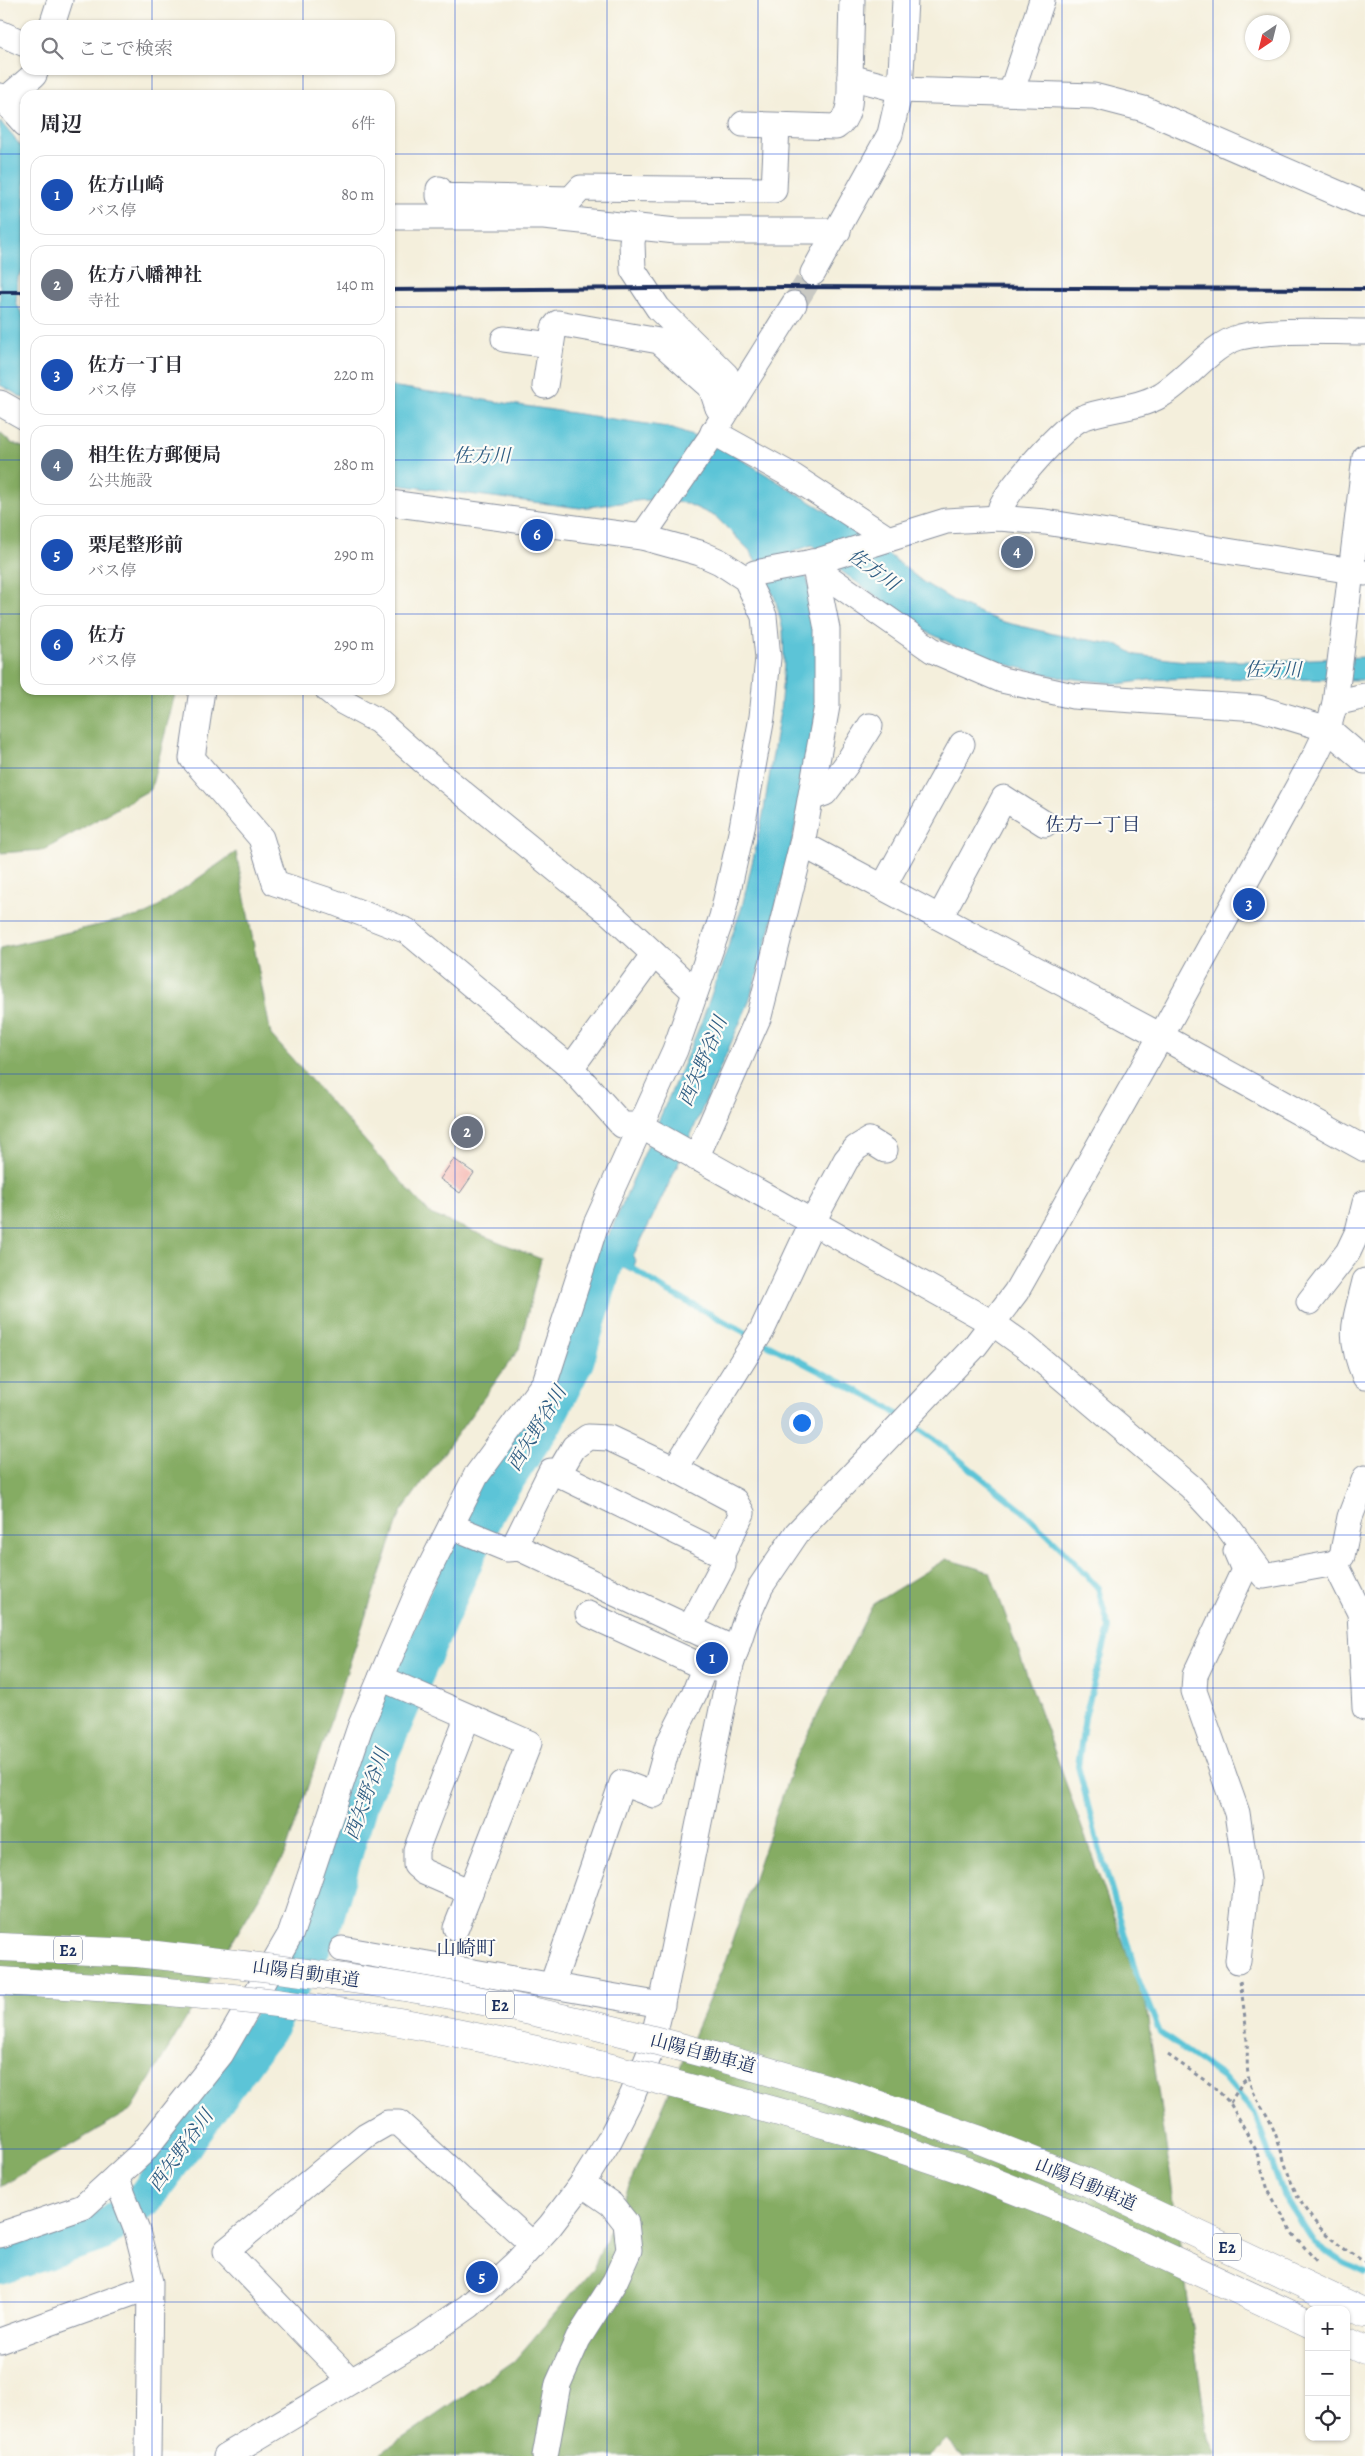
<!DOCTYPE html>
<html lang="ja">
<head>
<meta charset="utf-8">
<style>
	body { margin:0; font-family:Alegreya,"Noto Serif JP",serif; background:#f2f2f3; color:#2b2b33 }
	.controls { position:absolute; right:15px; bottom:15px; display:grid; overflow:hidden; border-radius:10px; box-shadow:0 1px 4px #0004 }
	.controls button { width:45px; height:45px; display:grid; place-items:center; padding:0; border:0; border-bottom:1px solid #e1e1e2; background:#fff; color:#2b2b33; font:25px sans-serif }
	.compass { position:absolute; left:1245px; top:15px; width:45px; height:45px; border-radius:50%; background:#fff; box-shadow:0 1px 4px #0004; rotate:215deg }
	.you { position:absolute; left:801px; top:1422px; width:18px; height:18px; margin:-12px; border:4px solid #fff; border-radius:50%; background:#1a73e8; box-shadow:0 0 0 8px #1a73e833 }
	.badge { display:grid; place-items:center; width:32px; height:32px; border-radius:50%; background:#0f766e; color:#fff; font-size:16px; font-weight:700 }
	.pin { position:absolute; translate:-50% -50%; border:2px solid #fff; box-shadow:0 1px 5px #0006 }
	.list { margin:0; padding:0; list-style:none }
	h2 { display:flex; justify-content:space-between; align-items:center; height:65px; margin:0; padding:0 20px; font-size:21px }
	h2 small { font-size:16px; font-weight:400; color:#7c7c81 }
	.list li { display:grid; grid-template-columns:32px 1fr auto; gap:15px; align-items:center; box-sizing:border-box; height:80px; margin:0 10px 10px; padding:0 10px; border:1px solid #e1e1e2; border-radius:15px }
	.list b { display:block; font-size:19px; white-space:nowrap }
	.list p { margin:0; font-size:16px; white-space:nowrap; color:#7c7c81 }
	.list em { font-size:16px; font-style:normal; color:#7c7c81 }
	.icon { flex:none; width:28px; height:28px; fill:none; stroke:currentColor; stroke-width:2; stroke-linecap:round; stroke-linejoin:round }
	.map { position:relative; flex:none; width:1365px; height:2456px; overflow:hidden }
	.search { position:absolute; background:#fff; box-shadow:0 1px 4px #0004; left:20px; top:20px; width:375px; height:55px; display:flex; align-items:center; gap:12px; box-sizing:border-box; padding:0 18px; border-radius:15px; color:#7c7c81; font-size:19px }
	.panel { position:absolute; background:#fff; box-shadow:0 1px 4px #0004; left:20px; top:90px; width:375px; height:605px; border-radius:15px }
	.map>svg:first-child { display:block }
	.forest { fill:#85ac63; stroke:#506e60 }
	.water { fill:#5bc4d7; stroke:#3b7a9a }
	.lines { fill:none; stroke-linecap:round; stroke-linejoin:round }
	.stream { stroke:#5bc4d7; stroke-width:6 }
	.river { stroke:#5bc4d7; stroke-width:38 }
	.building { fill:#f4afa9 }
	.minor-tunnel { stroke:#c9c9c3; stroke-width:25; stroke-dasharray:25 12; stroke-linecap:butt }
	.minor-casing { stroke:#888f9d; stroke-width:27 }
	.highway-casing { stroke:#888f9d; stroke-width:29 }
	.path { stroke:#888f9d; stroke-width:3; stroke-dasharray:4 4; stroke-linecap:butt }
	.minor { stroke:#fff; stroke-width:25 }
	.highway { stroke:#fff; stroke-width:28 }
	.rail { stroke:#1b2f5e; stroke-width:4 }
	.highway-bridge-casing { stroke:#888f9d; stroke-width:29; stroke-linecap:butt }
	.highway-bridge { stroke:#fff; stroke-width:28 }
	.grid { fill:none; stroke:#1d4ed8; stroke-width:1; stroke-opacity:0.55 }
	.labels { text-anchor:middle; stroke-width:4.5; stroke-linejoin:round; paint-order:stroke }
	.shield { fill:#fdfcf7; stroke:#5f6c8c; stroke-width:1 }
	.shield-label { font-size:16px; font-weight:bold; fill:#1b2f5e }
	.street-label { font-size:18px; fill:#1b2f5e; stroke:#fdfcf7 }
	.water-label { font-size:19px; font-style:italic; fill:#2e5c82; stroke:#fdfcf7 }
	.neighbourhood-label { font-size:19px; fill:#1b2f5e; stroke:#fdfcf7 }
	.quarter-label { font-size:20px; fill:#1b2f5e; stroke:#fdfcf7 }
</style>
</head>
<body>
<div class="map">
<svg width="1365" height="2456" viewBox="0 0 1365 2456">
	<rect width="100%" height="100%" fill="#fdfcf7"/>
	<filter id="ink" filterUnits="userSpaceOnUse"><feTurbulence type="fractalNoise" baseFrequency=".02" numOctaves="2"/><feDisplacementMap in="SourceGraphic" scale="10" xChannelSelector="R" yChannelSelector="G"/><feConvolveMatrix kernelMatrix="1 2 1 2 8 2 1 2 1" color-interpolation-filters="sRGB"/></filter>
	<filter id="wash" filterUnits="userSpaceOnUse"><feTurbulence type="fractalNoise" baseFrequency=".0096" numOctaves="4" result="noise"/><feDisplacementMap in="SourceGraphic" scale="20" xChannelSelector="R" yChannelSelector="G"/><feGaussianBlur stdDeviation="1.12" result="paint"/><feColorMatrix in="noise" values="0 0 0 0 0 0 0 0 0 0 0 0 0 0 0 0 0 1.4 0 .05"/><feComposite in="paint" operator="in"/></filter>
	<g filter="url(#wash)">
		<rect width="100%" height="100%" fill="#f4efdc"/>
		<g class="forest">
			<path d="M 0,433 L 11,443 L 25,448 L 25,690 L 176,690 L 151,789 L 44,850 L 0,853 Z"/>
			<path d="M 236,852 L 271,1035 L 430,1214 L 541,1259 L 519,1349 L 401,1512 L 285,1854 L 132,2109 L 0,2187 L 0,948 L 147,914 Z"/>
			<path d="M 946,1559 L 990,1572 L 1146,2006 L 1208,2439 L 1216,2456 L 963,2456 L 947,2439 L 929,2456 L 377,2456 L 514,2361 L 593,2269 L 723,1967 L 794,1762 L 873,1604 Z"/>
		</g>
		<g class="water">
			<path d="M 0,121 L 25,151 L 25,268 L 18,277 L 16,303 L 25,319 L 25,399 L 0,385 Z"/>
			<path d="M 390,386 L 667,427 L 718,445 L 860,532 L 923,582 L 959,604 L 999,621 L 1058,635 L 1119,645 L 1136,655 L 1185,661 L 1261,661 L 1365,657 L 1365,680 L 1191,678 L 1148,680 L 1120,684 L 1058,677 L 1020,668 L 977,656 L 925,631 L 841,571 L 812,545 L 792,552 L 808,581 L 820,659 L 814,727 L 792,842 L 763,957 L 748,1004 L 676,1169 L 633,1257 L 636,1261 L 631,1272 L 620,1266 L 609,1268 L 599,1304 L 587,1303 L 601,1253 L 702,1021 L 742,907 L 763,815 L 780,711 L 784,664 L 783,630 L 775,598 L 750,551 L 716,517 L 686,503 L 644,500 L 580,508 L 390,484 Z"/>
		</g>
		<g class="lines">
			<g class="stream">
				<path d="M 627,1264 L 663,1289 L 752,1336"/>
				<path d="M 761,1341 L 883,1404 L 901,1417"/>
				<path d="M 910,1423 L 935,1440 L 1024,1512 L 1061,1548 L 1098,1588 L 1109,1628 L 1085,1717 L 1078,1766 L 1096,1837 L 1137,1976 L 1160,2033 L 1223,2077 L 1255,2114 L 1283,2194 L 1314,2242 L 1344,2263 L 1365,2273"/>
			</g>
			<path class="river" d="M 0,2266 L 100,2233 L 146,2197 L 271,2023 L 322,1927 L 359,1802 L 488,1506 L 545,1420 L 575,1361 L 607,1254"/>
		</g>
		<g id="blocks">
			<path class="building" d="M 454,1159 L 474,1173 L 460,1193 L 440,1179 Z"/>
		</g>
	</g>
	<g filter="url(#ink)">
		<use href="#blocks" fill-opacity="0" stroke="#888f9d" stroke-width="1"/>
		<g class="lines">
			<path class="minor-tunnel" d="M 794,304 L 813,273"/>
			<g class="minor-casing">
				<g id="minor">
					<path d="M 52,25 L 60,0"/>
					<path d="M 0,33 L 25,44"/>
					<path d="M 850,77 L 852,0"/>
					<path d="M 1011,93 L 1042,0"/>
					<path d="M 0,96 L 25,124"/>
					<path d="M 4,101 L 34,75 L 36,70"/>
					<path d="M 743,124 L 836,127 C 852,117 850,94 850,77 L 900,90 L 1094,96 L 1144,109 L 1365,205"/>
					<path d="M 439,189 L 439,196 L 571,199 L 581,188 L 774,190 L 777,126"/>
					<path d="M 390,217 L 544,217 L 676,231 L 838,231"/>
					<path d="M 635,227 L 632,242 L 633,270 L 658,308 L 726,375 C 732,392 720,394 718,408"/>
					<path d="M 813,273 L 890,134 L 900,90 L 905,0"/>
					<path d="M 504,339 L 551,345"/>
					<path d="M 545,386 L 554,328 L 558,323 L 659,341 L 711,387 L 717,405"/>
					<path d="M 0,403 L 25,417"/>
					<path d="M 713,432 L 794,477 L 887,538"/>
					<path d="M 999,518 C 999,514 1000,510 1001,507 C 1008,489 1065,424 1082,418 C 1108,408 1137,409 1161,395 C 1187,380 1212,344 1240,337 C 1280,328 1325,332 1365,332"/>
					<path d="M 642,537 L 709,440 L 794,304"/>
					<path d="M 812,562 L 815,568 L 932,650 L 1002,680 L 1073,696 L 1258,708 L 1328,729 L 1365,761"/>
					<path d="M 746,579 L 755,573 L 818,561 L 946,521 L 999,518 L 1045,522 L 1365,573"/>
					<path d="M 202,690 L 192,758 L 261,838 L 275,883 L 333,902 L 407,931 L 571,1068 L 622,1125 L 639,1125 L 994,1324 L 1026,1347 L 1191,1487 L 1228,1527 L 1264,1576 L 1335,1563 L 1360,1613 L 1365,1708"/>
					<path d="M 328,690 L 343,702 L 378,721 L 421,759 L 612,915 L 695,992"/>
					<path d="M 1335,703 L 1365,696"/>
					<path d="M 811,798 L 825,793 L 846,765 L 870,726"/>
					<path d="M 802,844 L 1161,1036 L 1365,1149"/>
					<path d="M 883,887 L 962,744"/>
					<path d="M 940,917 L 1004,798 L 1045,824"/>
					<path d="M 571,1068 L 654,954"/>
					<path d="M 696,1158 L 759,1016 L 802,844 L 827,706 L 827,629 L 815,568"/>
					<path d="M 1365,1281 C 1355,1323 1347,1335 1365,1377"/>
					<path d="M 1309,1302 L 1348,1252 L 1358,1231 L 1365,1203"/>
					<path d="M 675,1469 L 762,1330 L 812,1223 L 846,1160 L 856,1148 L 869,1140 L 885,1150"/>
					<path d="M 558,1474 L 574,1447 L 588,1437 L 609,1438 L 675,1469 L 735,1501 L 742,1513 L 722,1554"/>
					<path d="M 451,1526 L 507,1549 L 519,1548 L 736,1650"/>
					<path d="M 513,1548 L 551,1471 L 558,1474 L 722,1554 L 723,1565 L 689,1629"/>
					<path d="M 1335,1563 L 1342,1556 L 1350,1517 L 1365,1478"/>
					<path d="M 588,1614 L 699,1665 L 720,1670"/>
					<path d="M 381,1678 L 529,1743 L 456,1928"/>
					<path d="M 467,1718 L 416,1850 L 416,1865 L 424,1872 L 470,1892"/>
					<path d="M 342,1949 L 662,2005"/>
					<path d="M 1238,1961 L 1247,1880 L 1237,1813 L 1194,1691 L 1195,1675 L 1244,1570 L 1236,1551 L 1239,1545"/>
					<path d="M 552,1985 L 622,1783 L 654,1795 L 668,1745 L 694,1694 L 705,1666"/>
					<path d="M 116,2177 L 137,2231 L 150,2282 L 148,2456"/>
					<path d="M 0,2235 L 83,2207 L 142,2153 L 221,2054 L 291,1933 L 360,1727 L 419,1589 L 476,1476 L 545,1382 L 596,1224 L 675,1050 L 722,917 L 741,833 L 762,717 L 768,658 L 764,616 L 746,579 L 720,562 L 700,553 L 642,537 L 390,503"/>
					<path d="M 0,2341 L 149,2287"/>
					<path d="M 351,2381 L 226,2251 L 366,2135 L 387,2123 L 399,2123 L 533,2245"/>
					<path d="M 226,2456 L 420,2340 L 469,2306 L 516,2263 L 550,2226 L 582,2184 L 609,2141 L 632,2096 L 649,2055 L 664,1994 L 731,1665 L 745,1622 L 761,1586 L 797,1533 L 975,1346 L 1016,1292 L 1161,1036 L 1316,754 L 1328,729 L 1335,703 L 1365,457"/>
					<path d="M 545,2456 L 558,2384 L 578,2339 L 615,2281 L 629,2250 L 626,2223 L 611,2204 L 582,2184"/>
				</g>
			</g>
			<g class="highway-casing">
				<g id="highway">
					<path d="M 0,1947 L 137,1953"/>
					<path d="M 0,1981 L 129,1989"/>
					<path d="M 856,2097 L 980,2140 L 1089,2183 L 1365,2313"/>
					<path d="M 848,2131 L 969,2172 L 1070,2212 L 1309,2323"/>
					<path d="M 1346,2341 L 1365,2350"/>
				</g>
			</g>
			<g class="path">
				<path d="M 1240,1981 C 1243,2002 1246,2022 1247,2042 C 1248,2055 1246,2067 1249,2080 C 1253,2097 1267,2112 1273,2128 C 1281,2147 1285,2167 1293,2186 C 1308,2221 1332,2243 1365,2262"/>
				<path d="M 1168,2055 L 1213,2086 L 1230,2103 L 1256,2150 L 1268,2190 L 1293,2234 L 1318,2263"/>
				<path d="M 1230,2103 L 1242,2083 L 1248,2078"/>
			</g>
			<use href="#minor" class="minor"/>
			<use href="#highway" class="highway"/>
			<g class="rail">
				<path d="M 390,290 L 785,287 L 1365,289"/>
				<path d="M 0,292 L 25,292"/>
			</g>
			<g class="highway-bridge-casing">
				<g id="highway-bridge">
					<path d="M 137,1953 C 267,1967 398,1982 526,2010 C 638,2034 747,2064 856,2097"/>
					<path d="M 129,1989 C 186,1993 242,1998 298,2006 C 485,2031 667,2081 848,2131"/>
				</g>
			</g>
			<use href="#highway-bridge" class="highway-bridge"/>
		</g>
	</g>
	<path class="grid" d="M 152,0 L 152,25M 303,0 L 303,25M 455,0 L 455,2456M 607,0 L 607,2456M 758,0 L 758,2456M 910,0 L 910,2456M 1062,0 L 1062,2456M 1213,0 L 1213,2456M 152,70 L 152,95M 303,70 L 303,95M 0,154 L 25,154M 390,154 L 1365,154M 0,307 L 25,307M 390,307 L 1365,307M 0,460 L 25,460M 390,460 L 1365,460M 0,614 L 25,614M 390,614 L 1365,614M 152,690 L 152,2456M 303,690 L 303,2456M 0,768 L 1365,768M 0,921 L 1365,921M 0,1074 L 1365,1074M 0,1228 L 1365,1228M 0,1382 L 1365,1382M 0,1535 L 1365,1535M 0,1688 L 1365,1688M 0,1842 L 1365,1842M 0,1995 L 1365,1995M 0,2149 L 1365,2149M 0,2302 L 1365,2302"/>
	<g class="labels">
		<g class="shield">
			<rect x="54" y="1936.5" width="28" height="27" rx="4"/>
			<rect x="486" y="1991.5" width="28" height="27" rx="4"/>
			<rect x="1213" y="2233.5" width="28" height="27" rx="4"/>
		</g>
		<g class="shield-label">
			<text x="68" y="1956">E2</text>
			<text x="500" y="2011">E2</text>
			<text x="1227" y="2253">E2</text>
		</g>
		<g class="street-label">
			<text transform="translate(306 1973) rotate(8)" y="6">山陽自動車道</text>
			<text transform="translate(703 2053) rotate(15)" y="6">山陽自動車道</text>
			<text transform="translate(1086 2184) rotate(23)" y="6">山陽自動車道</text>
		</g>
		<g class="water-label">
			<text x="482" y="462">佐方川</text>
			<text transform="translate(874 569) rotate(36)" y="7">佐方川</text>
			<text x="1273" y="676">佐方川</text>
			<text transform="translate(702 1061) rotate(-67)" y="7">西矢野谷川</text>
			<text transform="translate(536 1428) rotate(-59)" y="7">西矢野谷川</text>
			<text transform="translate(366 1794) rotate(-70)" y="7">西矢野谷川</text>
			<text transform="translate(180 2150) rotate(-54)" y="7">西矢野谷川</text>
		</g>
		<g class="neighbourhood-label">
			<text x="1093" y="831">佐方一丁目</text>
		</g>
		<g class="quarter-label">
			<text x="466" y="1955">山崎町</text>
		</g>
	</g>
</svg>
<div class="controls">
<button>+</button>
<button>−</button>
<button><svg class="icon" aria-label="locate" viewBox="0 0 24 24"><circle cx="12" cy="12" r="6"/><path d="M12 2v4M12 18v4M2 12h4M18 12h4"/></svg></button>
</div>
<svg class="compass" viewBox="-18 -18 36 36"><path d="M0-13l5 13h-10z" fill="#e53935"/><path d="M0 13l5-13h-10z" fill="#7c7c81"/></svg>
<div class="you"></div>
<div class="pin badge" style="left:712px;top:1658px;background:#1a4fb4">1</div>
<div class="pin badge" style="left:467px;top:1132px;background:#6b7280">2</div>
<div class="pin badge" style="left:1249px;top:904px;background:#1a4fb4">3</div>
<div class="pin badge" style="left:1017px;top:552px;background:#5c6f8a">4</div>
<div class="pin badge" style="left:482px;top:2277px;background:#1a4fb4">5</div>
<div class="pin badge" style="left:537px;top:535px;background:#1a4fb4">6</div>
<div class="search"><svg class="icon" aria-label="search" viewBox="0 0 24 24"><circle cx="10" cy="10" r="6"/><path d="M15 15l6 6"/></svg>ここで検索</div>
<section class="panel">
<h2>周辺<small>6件</small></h2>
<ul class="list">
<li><span class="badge" style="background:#1a4fb4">1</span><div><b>佐方山崎</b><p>バス停</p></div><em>80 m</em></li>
<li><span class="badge" style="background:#6b7280">2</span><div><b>佐方八幡神社</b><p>寺社</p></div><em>140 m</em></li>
<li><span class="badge" style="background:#1a4fb4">3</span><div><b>佐方一丁目</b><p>バス停</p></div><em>220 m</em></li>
<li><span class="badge" style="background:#5c6f8a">4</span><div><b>相生佐方郵便局</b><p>公共施設</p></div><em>280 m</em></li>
<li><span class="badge" style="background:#1a4fb4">5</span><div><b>栗尾整形前</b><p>バス停</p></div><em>290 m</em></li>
<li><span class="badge" style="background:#1a4fb4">6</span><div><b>佐方</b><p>バス停</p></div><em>290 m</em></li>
</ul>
</section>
</div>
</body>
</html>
